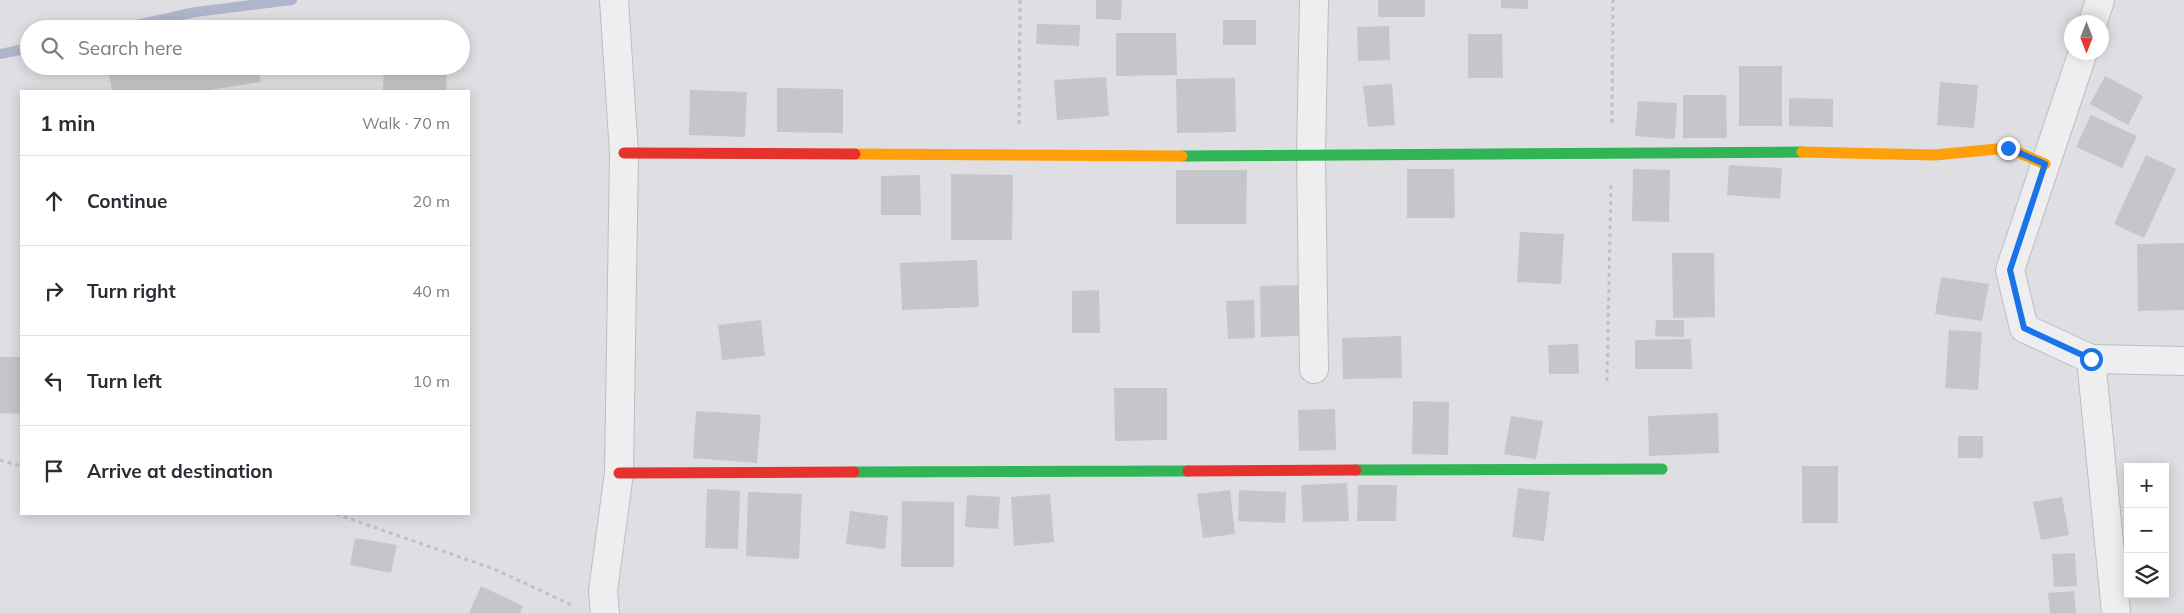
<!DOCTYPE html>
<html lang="en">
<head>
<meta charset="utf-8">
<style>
	body { margin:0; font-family:Mulish,sans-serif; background:#f2f2f3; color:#2b2b33 }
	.controls { position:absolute; right:15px; bottom:15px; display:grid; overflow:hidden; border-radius:0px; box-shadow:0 2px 12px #0003 }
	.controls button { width:45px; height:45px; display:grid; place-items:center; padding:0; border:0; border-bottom:1px solid #e1e1e2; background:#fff; color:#2b2b33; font:25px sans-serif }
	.compass { position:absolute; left:2064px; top:15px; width:45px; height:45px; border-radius:50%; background:#fff; box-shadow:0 2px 12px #0003; rotate:180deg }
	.stop { position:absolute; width:15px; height:15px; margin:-11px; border:4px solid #1a73e8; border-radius:50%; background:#fff }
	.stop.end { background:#1a73e8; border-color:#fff; box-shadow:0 1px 5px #0008 }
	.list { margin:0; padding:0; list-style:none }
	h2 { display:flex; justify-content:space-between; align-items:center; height:65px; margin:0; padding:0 20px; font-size:21px }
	h2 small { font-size:16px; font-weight:400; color:#7c7c81 }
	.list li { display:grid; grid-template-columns:32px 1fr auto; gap:15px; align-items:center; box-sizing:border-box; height:90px; padding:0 20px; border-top:1px solid #e1e1e2 }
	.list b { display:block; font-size:19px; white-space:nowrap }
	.list em { font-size:16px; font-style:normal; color:#7c7c81 }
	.icon { flex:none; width:28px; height:28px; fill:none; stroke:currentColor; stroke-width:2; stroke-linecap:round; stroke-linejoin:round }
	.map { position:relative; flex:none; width:2184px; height:613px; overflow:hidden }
	.search { position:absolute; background:#fff; box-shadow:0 2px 12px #0003; left:20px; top:20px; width:450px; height:55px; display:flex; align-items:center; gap:12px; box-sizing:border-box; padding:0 18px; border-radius:28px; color:#7c7c81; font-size:19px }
	.panel { position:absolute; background:#fff; box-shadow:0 2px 12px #0003; left:20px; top:90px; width:450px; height:425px; border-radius:0px }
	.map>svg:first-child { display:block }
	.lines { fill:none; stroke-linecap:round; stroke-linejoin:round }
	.stream { stroke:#afb6cc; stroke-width:10 }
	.building { fill:#c5c6ca }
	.street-casing { stroke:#bdbdc1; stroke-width:30 }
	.path { stroke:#c0c0c5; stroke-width:3; stroke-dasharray:4 4; stroke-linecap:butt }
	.street { stroke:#eeeef0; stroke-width:28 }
	.fast { stroke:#30b455; stroke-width:11 }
	.slow { stroke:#ff9f0a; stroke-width:11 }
	.jam { stroke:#e5322d; stroke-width:11 }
	.route { stroke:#1a73e8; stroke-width:6 }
</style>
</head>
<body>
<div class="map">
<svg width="2184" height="613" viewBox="0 0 2184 613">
	<rect width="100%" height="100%" fill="#dfdfe3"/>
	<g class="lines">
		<g class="stream">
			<path d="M 119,29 L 195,12 L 292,0"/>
			<path d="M 0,54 L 29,48"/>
		</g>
	</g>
	<g class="building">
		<path d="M 1096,0 L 1122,0 L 1121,20 L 1096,19 Z"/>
		<rect x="1378" y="0" width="47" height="17"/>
		<path d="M 1501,0 L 1528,0 L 1528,9 L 1501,8 Z"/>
		<rect x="1223" y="20" width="33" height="25"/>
		<path d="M 251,24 L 252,29 L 225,29 L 225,28 Z"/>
		<path d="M 1037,24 L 1080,25 L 1079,46 L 1036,44 Z"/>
		<path d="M 1389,26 L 1390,60 L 1358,61 L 1357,27 Z"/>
		<path d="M 1116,33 L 1176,33 L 1177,75 L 1116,76 Z"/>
		<path d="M 1468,34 L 1502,34 L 1503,78 L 1468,78 Z"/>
		<path d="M 108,66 L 258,66 L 261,82 L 203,91 L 112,91 Z"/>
		<path d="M 384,66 L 447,66 L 446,91 L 383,91 Z"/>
		<rect x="1739" y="66" width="43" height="60"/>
		<path d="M 2105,76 L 2143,96 L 2128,125 L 2090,104 Z"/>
		<path d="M 1106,77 L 1109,116 L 1057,120 L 1054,80 Z"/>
		<path d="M 1235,78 L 1236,132 L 1177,133 L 1176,79 Z"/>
		<path d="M 1940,82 L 1978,85 L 1974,128 L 1937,125 Z"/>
		<path d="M 1392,84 L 1395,125 L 1368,127 L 1363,86 Z"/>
		<path d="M 777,88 L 843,89 L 843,133 L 777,132 Z"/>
		<path d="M 690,90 L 747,92 L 745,137 L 689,135 Z"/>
		<path d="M 1683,95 L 1726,95 L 1727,138 L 1683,138 Z"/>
		<path d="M 1789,98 L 1833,99 L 1833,127 L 1789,126 Z"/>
		<path d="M 1638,101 L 1677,103 L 1675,139 L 1635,136 Z"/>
		<path d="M 2091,115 L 2137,136 L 2122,168 L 2076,147 Z"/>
		<path d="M 2146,155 L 2176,169 L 2144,238 L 2114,224 Z"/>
		<path d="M 1729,165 L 1782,168 L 1780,199 L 1727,195 Z"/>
		<path d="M 1407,169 L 1454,169 L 1455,218 L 1407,218 Z"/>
		<path d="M 1633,169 L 1670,170 L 1669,222 L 1632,221 Z"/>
		<path d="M 1176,170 L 1247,170 L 1246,224 L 1176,224 Z"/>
		<path d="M 951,174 L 1013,175 L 1012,240 L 951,240 Z"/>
		<path d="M 920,175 L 921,215 L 881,215 L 881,176 Z"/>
		<path d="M 1520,232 L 1564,234 L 1561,284 L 1517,282 Z"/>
		<path d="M 2184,243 L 2184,310 L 2138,311 L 2137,244 Z"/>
		<path d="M 1672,253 L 1714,253 L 1715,317 L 1673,318 Z"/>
		<path d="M 977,260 L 979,307 L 902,310 L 900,263 Z"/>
		<path d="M 1941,277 L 1989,284 L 1982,321 L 1935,314 Z"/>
		<path d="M 1299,285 L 1300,336 L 1261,337 L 1260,286 Z"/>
		<path d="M 1099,290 L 1100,333 L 1072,333 L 1072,291 Z"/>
		<path d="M 1254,300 L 1255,338 L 1228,339 L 1226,301 Z"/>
		<path d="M 761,320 L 765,356 L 722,360 L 718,325 Z"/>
		<path d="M 1656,320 L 1684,320 L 1684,337 L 1655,336 Z"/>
		<path d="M 1949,330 L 1982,332 L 1978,390 L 1945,388 Z"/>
		<path d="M 1401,336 L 1402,378 L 1343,379 L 1342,338 Z"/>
		<path d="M 1691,339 L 1692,369 L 1635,369 L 1635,340 Z"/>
		<path d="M 1578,344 L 1579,374 L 1549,374 L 1548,345 Z"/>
		<path d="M 0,357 L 21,357 L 21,414 L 0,413 Z"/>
		<path d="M 1114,388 L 1167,388 L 1167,440 L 1115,441 Z"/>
		<path d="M 1413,401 L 1449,402 L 1448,455 L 1412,454 Z"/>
		<path d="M 1335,409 L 1336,450 L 1299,451 L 1298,410 Z"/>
		<path d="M 696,411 L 761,415 L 757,463 L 693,458 Z"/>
		<path d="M 1718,413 L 1719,453 L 1649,456 L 1648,416 Z"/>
		<path d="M 1511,416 L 1543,421 L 1536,459 L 1504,454 Z"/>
		<rect x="1958" y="436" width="25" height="22"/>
		<rect x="1802" y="466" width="36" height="57"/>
		<path d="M 1347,483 L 1349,521 L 1303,522 L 1301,485 Z"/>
		<path d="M 1358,485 L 1397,485 L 1396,521 L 1357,521 Z"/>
		<path d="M 1518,488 L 1550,492 L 1544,541 L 1512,537 Z"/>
		<path d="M 707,489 L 740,491 L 738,549 L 705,548 Z"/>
		<path d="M 1230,490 L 1235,534 L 1203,538 L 1197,494 Z"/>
		<path d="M 1239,490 L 1286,492 L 1285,523 L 1238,521 Z"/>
		<path d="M 748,492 L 802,494 L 799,559 L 746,556 Z"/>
		<path d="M 1050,494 L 1054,542 L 1014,546 L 1011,497 Z"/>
		<path d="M 967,495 L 1000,497 L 998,529 L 965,527 Z"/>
		<path d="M 2062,497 L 2069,535 L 2041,540 L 2033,502 Z"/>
		<path d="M 902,501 L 954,502 L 954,567 L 901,567 Z"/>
		<path d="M 850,511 L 888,516 L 885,549 L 846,544 Z"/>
		<path d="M 355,538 L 397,545 L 391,573 L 350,565 Z"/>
		<path d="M 2075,553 L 2077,586 L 2054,587 L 2052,554 Z"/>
		<path d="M 481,586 L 523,606 L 520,613 L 469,613 Z"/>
		<path d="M 2074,591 L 2076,613 L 2050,613 L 2048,593 Z"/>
	</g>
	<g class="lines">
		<g class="street-casing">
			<g id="street">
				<path d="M 1314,0 L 1311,156 L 1314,369"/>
				<path d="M 2093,22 L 2100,0"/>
				<path d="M 2083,52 L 2010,270 L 2024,328 L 2091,359 L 2116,613"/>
				<path d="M 2091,359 L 2184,361"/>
				<path d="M 605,613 L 603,591 L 619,473 L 624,153 L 614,0"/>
			</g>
		</g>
		<g class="path">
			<path d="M 1612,123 L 1613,0"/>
			<path d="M 1019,124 L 1020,0"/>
			<path d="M 1607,381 L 1611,184"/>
			<path d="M 0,460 L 21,466"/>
			<path d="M 336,514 L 494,569 L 574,606"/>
		</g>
		<use href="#street" class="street"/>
		<g class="fast">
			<path d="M 1182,156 L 1802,152"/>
			<path d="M 1356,470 L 1662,469"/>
			<path d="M 854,472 L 1188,471"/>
		</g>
		<g class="slow">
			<path d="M 1802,152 L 1935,155 L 2008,148 L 2045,164"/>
			<path d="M 855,154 L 1182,156"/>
		</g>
		<g class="jam">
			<path d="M 624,153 L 855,154"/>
			<path d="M 1188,471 L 1356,470"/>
			<path d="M 619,473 L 854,472"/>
		</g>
	</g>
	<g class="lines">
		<path class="route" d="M 2008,148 L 2045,164 L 2010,270 L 2024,328 L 2091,359"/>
	</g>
</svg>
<div class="controls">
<button>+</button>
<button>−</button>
<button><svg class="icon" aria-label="layers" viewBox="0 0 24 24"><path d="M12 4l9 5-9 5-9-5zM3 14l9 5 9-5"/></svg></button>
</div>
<svg class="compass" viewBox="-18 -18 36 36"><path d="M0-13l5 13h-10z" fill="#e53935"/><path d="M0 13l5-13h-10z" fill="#7c7c81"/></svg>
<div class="stop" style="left:2091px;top:359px"></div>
<div class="stop end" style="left:2008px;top:148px"></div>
<div class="search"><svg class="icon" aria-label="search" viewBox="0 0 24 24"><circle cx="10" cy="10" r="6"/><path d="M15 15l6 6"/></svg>Search here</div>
<section class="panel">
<h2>1 min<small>Walk · 70 m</small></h2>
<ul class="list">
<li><svg class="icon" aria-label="ahead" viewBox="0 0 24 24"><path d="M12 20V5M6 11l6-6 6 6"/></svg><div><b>Continue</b></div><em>20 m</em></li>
<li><svg class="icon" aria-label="right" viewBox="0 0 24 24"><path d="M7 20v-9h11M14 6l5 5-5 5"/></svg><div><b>Turn right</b></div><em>40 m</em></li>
<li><svg class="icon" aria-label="left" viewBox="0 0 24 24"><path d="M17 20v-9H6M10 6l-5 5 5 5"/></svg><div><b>Turn left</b></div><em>10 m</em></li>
<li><svg class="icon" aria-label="arrive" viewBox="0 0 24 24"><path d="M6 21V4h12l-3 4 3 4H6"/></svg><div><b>Arrive at destination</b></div></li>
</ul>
</section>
</div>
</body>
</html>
